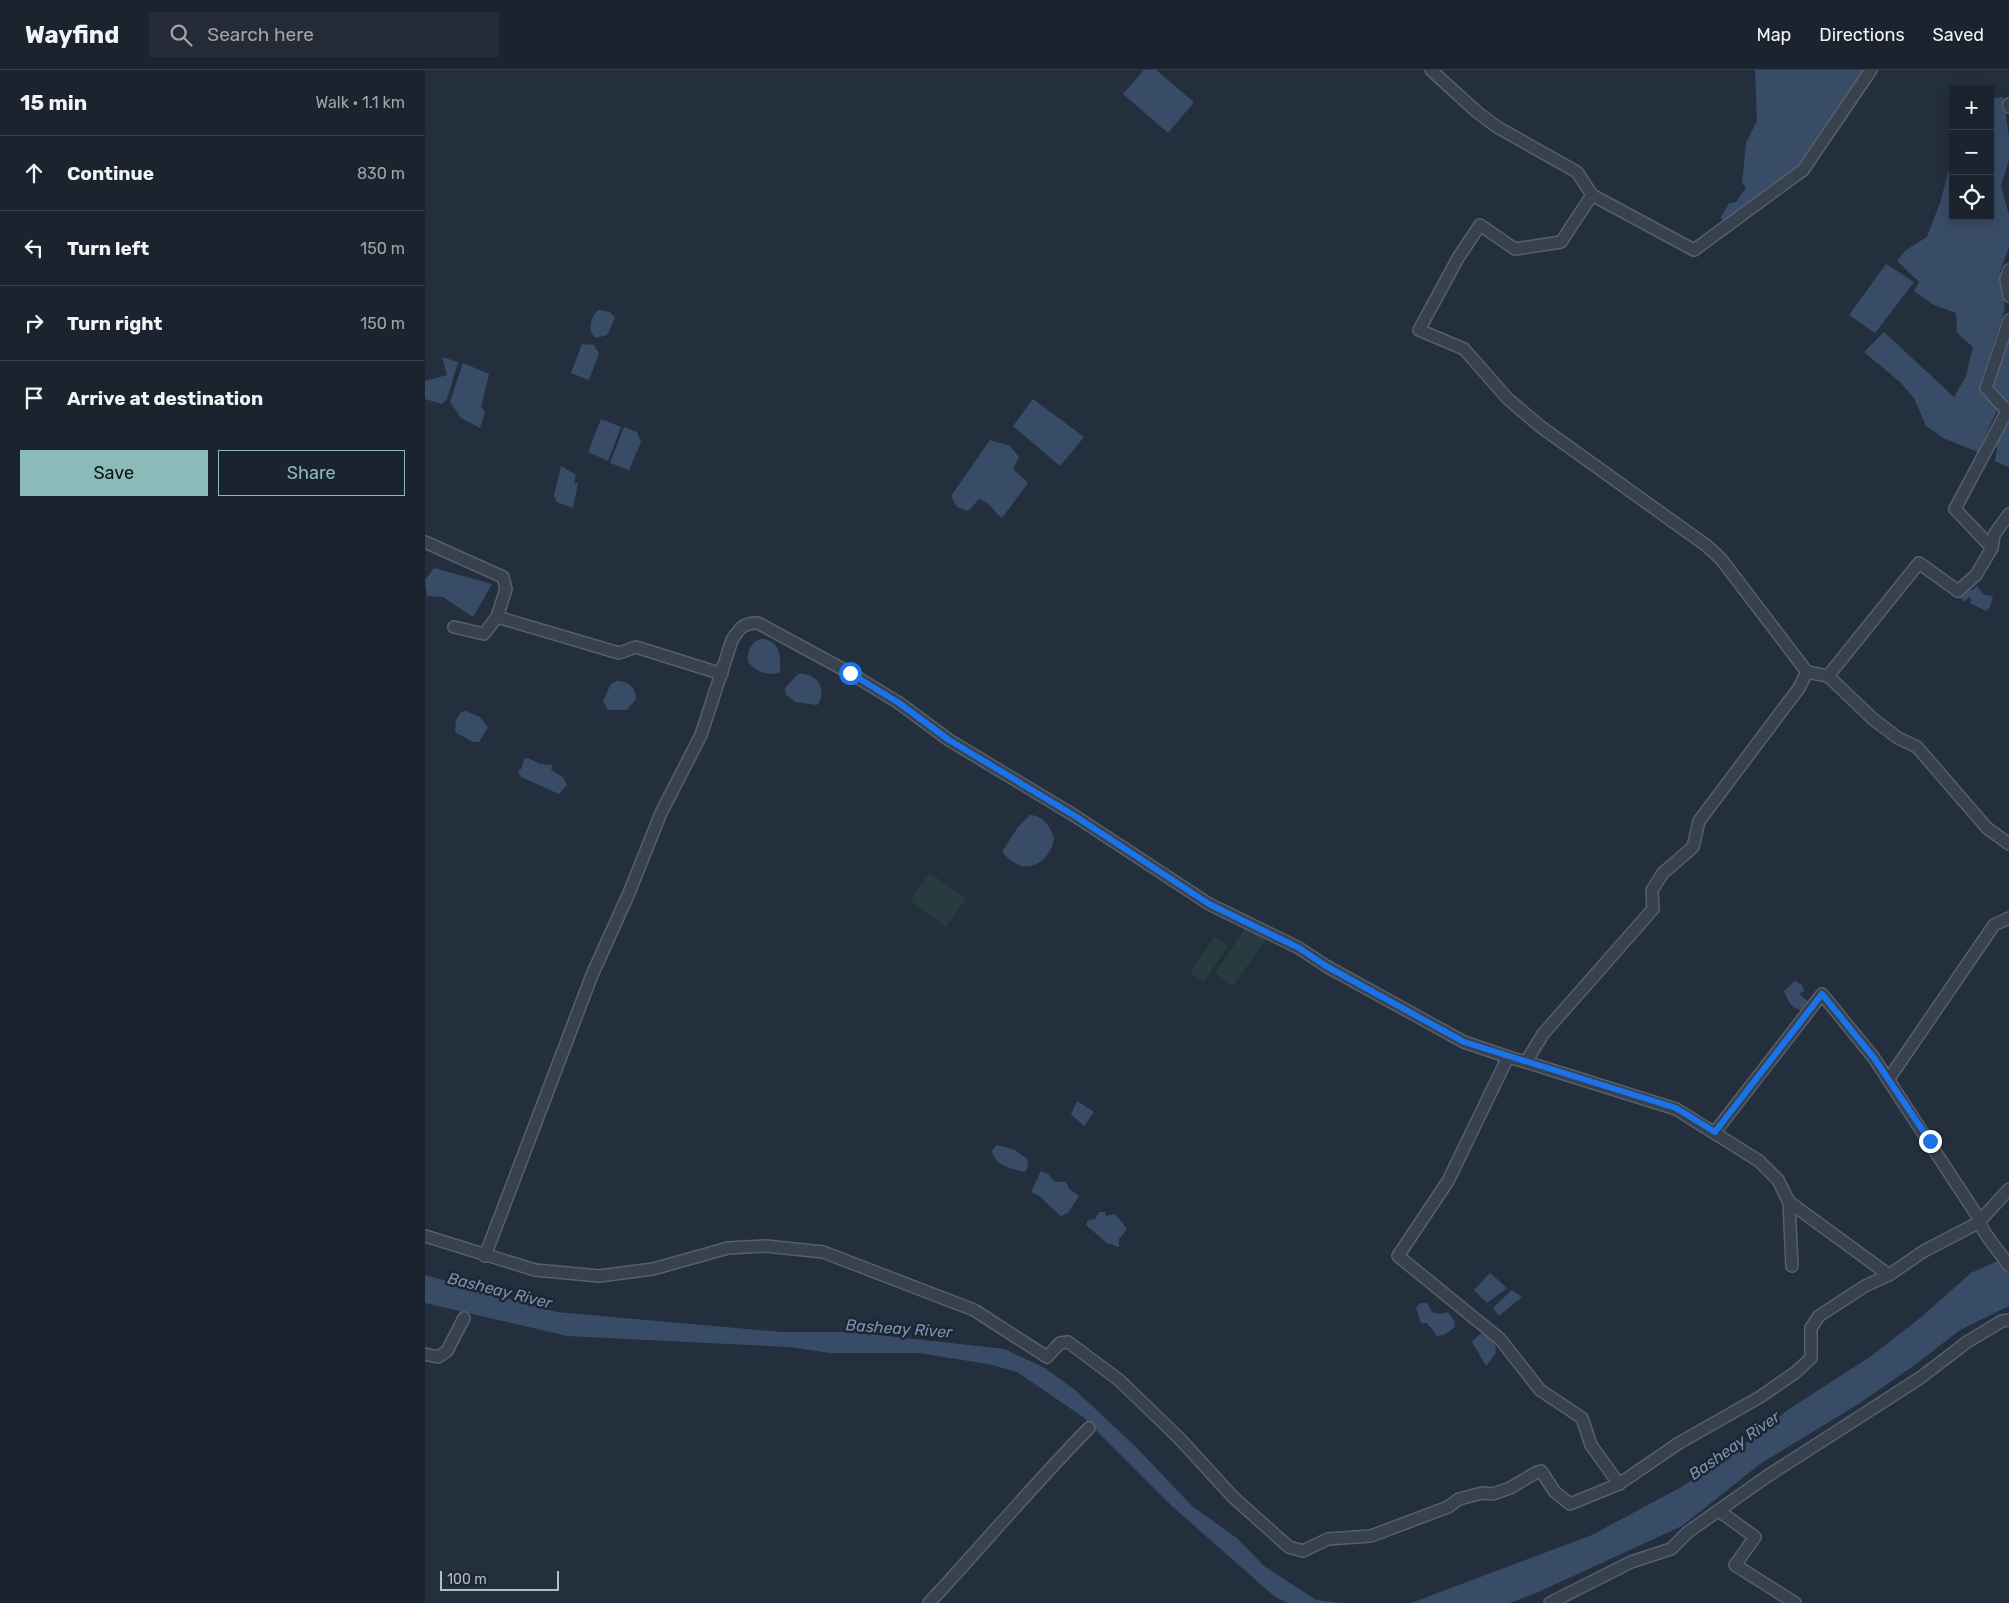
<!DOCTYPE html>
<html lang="en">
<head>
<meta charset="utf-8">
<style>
	body { margin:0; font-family:Rubik,sans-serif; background:#242b36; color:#f1f3f6 }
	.controls { position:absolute; right:15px; top:15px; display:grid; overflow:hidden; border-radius:0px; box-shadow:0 2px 12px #0003 }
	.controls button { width:45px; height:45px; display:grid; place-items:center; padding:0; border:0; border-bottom:1px solid #39404a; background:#1b232e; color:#f1f3f6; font:25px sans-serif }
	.scale { position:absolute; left:15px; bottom:12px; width:119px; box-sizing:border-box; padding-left:5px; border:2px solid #b4bcc9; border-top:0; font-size:14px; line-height:18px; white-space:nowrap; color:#b4bcc9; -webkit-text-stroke:4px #1d2633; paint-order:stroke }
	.stop { position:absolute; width:15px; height:15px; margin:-11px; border:4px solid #1a73e8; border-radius:50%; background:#fff }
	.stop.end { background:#1a73e8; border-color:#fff; box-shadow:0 1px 5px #0008 }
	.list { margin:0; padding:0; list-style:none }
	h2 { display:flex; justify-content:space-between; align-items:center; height:65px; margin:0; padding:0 20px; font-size:21px }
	h2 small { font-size:16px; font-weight:400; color:#a0a4aa }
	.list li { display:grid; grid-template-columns:32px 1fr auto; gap:15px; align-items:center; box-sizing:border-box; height:75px; padding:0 20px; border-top:1px solid #39404a }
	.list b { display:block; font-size:19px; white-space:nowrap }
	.list em { font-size:16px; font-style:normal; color:#a0a4aa }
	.actions { display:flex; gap:10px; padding:15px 20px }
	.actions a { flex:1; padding:11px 0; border:1px solid #8bbbb9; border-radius:0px; text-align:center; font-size:18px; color:#8bbbb9 }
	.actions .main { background:#8bbbb9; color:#111 }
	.icon { flex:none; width:28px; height:28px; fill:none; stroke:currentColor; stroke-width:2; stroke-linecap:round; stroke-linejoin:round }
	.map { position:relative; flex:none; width:1584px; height:1533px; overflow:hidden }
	header { display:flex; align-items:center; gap:30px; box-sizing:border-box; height:70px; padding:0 25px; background:#1b232e; border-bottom:1px solid #39404a }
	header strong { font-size:24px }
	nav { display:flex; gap:28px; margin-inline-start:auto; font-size:18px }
	.search { width:350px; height:45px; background:#242b36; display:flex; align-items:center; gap:12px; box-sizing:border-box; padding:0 18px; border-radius:0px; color:#a0a4aa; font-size:19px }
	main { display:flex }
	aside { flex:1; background:#1b232e }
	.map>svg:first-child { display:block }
	.green { fill:#263c3f }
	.water { fill:#394c67 }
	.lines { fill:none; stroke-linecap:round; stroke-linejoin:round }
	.minor-casing { stroke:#565f6c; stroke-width:14 }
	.minor { stroke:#38414e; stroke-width:11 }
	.route { stroke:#1a73e8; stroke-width:6 }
	.labels { text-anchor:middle; stroke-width:5; stroke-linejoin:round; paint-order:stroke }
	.water-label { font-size:16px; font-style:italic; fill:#7c92b1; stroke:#1d2633 }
</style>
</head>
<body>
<header>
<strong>Wayfind</strong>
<div class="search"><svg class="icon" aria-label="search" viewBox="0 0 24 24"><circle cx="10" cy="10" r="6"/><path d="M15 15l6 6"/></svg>Search here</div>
<nav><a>Map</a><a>Directions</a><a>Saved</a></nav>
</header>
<main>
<aside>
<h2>15 min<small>Walk · 1.1 km</small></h2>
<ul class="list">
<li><svg class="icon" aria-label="ahead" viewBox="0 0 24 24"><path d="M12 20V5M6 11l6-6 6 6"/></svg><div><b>Continue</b></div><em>830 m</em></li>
<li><svg class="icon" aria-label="left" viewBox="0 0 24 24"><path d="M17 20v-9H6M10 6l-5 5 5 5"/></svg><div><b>Turn left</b></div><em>150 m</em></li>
<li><svg class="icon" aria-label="right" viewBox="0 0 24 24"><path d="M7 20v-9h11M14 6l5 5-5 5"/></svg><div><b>Turn right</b></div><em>150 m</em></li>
<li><svg class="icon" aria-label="arrive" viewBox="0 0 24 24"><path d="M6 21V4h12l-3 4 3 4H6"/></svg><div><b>Arrive at destination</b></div></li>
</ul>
<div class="actions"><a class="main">Save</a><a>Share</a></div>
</aside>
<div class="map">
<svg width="1584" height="1533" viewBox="0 0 1584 1533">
	<rect width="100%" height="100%" fill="#242f3e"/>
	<g class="green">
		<path d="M 505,803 L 541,829 L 521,857 L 485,830 Z"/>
		<path d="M 822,856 L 841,869 L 808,916 L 790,903 Z"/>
		<path d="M 789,867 L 803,876 L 779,912 L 765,903 Z"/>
	</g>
	<g class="water">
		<path d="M 719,0 L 731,0 L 769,32 L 743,63 L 698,24 Z"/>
		<path d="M 1330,0 L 1444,0 L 1378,96 L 1304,152 L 1297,152 L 1296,147 L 1304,133 L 1311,132 L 1321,118 L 1317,113 L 1321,73 L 1332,51 Z"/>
		<path d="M 1578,27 L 1584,66 L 1584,90 L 1576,116 L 1584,145 L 1584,177 L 1575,201 L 1580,238 L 1555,314 L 1574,336 L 1553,382 L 1520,369 L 1501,356 L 1489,328 L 1475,312 L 1439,282 L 1459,262 L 1529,327 L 1541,306 L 1548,277 L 1532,263 L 1531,243 L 1509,235 L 1489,221 L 1494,212 L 1472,191 L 1481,180 L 1502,167 L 1516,130 L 1528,83 L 1528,146 L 1565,146 L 1565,28 Z"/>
		<path d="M 1461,194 L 1489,212 L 1450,263 L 1424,245 Z"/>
		<path d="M 173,240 L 185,242 L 190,248 L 182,265 L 171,268 C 161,261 166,247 173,240 Z"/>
		<path d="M 1584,252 L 1584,396 L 1583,397 L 1570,391 L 1572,379 L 1570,364 L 1582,337 L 1564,311 Z"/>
		<path d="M 157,274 L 169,275 L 174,284 L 164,310 L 146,303 Z"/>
		<path d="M 17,287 L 33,292 L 22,329 L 17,334 L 0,329 L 0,311 L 22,305 Z"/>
		<path d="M 38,293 L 64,304 L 56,337 L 60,342 L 55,358 L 36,348 L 25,332 Z"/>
		<path d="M 608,329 L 659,367 L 635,396 L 588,356 Z"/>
		<path d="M 176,349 L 196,357 L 183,391 L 163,382 Z"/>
		<path d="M 199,357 L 212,362 L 216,372 L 204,400 L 185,393 Z"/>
		<path d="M 565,370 L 585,376 L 594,387 L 588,399 L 603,413 L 577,448 C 566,440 570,435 554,429 L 543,441 L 532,437 L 526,426 Z"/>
		<path d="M 136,396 L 151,405 L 149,413 L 153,413 L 148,438 L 132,432 L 129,426 Z"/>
		<path d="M 9,498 L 67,514 L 48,547 L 18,527 L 2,526 L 0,510 Z"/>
		<path d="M 1552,516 L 1559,525 L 1568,526 L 1565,537 L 1561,541 L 1545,533 L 1546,528 L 1544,527 L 1540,532 L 1534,527 L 1540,520 L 1548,520 Z"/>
		<path d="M 336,569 C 355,570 356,586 355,602 C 343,607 332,602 323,592 C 322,581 325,573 336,569 Z"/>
		<path d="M 373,604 C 391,602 404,620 392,635 L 370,632 L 361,625 L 360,618 Z"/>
		<path d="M 192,611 C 203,611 211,617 211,629 L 202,640 L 183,640 L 178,631 L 186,614 Z"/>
		<path d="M 41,641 L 55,647 L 63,657 L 54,672 L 48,672 L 30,662 L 31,650 L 36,642 Z"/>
		<path d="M 103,688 L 115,694 L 128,695 L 126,700 L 138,707 L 142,715 L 134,724 L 96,707 L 93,701 L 96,699 L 99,689 Z"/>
		<path d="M 605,745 C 619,746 626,757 629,769 C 627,784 611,802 594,795 C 588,793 582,787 577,782 L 593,757 Z"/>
		<path d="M 1370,911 L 1377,915 L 1379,921 L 1374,924 L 1384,932 L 1378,938 L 1379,941 C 1365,938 1364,932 1359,921 Z"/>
		<path d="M 652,1031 L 669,1042 L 659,1056 L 646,1044 Z"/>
		<path d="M 572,1075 L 590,1080 L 602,1089 L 603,1097 L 600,1102 C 587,1099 570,1096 567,1081 Z"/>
		<path d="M 616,1101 L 623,1104 L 630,1112 L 641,1112 L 644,1119 L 654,1126 L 643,1143 L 636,1146 L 614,1126 L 606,1122 Z"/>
		<path d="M 674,1142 L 680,1142 L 681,1146 L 690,1144 L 702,1159 L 694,1169 L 694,1177 L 682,1173 L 661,1155 L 662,1151 L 670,1149 Z"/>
		<path d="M 1584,1186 L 1584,1236 L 1535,1260 L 1491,1294 L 1435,1333 L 1335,1394 L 1257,1456 L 1109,1524 L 1084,1533 L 986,1533 L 1167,1465 L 1258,1416 L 1307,1384 L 1364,1339 L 1445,1287 L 1495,1248 L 1546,1203 Z"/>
		<path d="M 1065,1203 L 1082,1218 L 1062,1233 L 1049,1220 Z"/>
		<path d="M 0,1205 L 131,1242 L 356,1262 L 426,1262 L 579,1279 L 620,1298 L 650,1320 L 710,1376 L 767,1436 L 813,1469 L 839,1496 L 891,1530 L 917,1533 L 863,1533 L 849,1526 L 748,1437 L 658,1347 L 592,1302 L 563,1294 L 494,1283 L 405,1283 L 365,1277 L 142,1266 L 0,1233 Z"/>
		<path d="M 1087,1220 L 1097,1227 L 1074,1246 L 1068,1238 Z"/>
		<path d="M 996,1233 L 1002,1233 L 1007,1242 L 1015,1244 L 1023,1242 L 1029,1250 L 1030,1257 L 1019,1265 L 1012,1266 L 1002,1253 L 996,1253 L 991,1237 Z"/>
		<path d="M 1063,1263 L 1070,1273 L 1071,1283 L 1061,1296 L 1047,1272 L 1055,1264 Z"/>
	</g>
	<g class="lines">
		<g class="minor-casing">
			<g id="minor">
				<path d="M 1006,0 L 1052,42 L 1072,57 L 1152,102 L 1167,125"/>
				<path d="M 1584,34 L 1584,37"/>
				<path d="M 1584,200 L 1581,209 L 1584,226"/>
				<path d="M 0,472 L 78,507 L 81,519 L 72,547"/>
				<path d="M 1567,478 L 1569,465 L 1584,444"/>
				<path d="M 29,557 L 59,564 L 72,547 L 194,583 L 211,577 L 297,604"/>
				<path d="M 1382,602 L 1296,489 L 1282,476 L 1116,357 L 1083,329 L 1039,279 L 994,260 L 1033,188 L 1055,155 L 1090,179 L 1136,172 L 1167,125 L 1269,180 L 1378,100 L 1446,0"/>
				<path d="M 1403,606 L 1448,649 L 1473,668 L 1492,677 L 1562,758 L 1584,774"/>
				<path d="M 1101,992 L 1251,1039 L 1334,1091 L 1353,1110 L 1364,1132 L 1464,1205"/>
				<path d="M 1463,1010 L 1569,855 L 1584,848"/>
				<path d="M 1290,1062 L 1397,924 L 1449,988 L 1553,1147 C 1554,1160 1576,1183 1584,1196"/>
				<path d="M 1364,1132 L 1367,1196"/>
				<path d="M 0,1166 L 110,1200 L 174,1206 L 228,1199 L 303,1178 L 341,1176 L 398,1182 L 549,1240 L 622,1287 L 635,1273 L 643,1272 L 694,1310 L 754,1368 L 808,1427 L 856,1470 L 864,1477 L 878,1481 L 903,1469 L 946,1466 L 1023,1437 L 1034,1429 L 1057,1423 L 1068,1424 L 1085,1418 L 1112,1402 L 1116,1401 L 1130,1422 L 1145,1434 L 1194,1414 L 1254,1373 L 1335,1327 L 1371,1302 L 1386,1288 L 1386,1258 L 1394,1246 L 1440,1216 L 1464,1205 L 1499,1181 L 1553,1153 L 1584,1119"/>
				<path d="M 60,1186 L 167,905 L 204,823 L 236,743 L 276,665 L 307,570 C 314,559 319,552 333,553 L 425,603 L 474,633 L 524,670 L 650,746 L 784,834 L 874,878 L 901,896 L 1039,972 L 1083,987"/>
				<path d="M 0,1284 L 13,1287 L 22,1281 L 39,1248"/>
				<path d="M 1194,1414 L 1166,1375 L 1157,1348 L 1115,1320 L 1075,1269 L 973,1186 L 1023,1111 L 1083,987 L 1101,992 L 1118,964 L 1228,839 L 1227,820 L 1238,803 L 1268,777 L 1274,751 L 1374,618 L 1382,602 L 1403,606 L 1494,493 L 1533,521 L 1551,505 L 1567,478 L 1530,439 L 1582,341 L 1561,318 L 1584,250"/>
				<path d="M 1294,1441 L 1330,1467 L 1310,1495 L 1370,1533"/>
				<path d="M 504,1533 C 558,1475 608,1415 664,1358"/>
				<path d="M 1125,1533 L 1206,1492 L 1246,1479 L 1263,1462 L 1344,1405 L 1495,1308 L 1542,1272 L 1577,1251 L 1584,1250"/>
			</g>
		</g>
		<use href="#minor" class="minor"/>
	</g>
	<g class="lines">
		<path class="route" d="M 425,603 L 474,633 L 524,670 L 650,746 L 784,834 L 874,878 L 901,896 L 1039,972 L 1251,1038 L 1290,1062 L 1397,924 L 1449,988 L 1505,1071"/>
	</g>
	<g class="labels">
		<g class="water-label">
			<text transform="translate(75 1220) rotate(14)" y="6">Basheay River</text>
			<text transform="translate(474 1258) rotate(4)" y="6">Basheay River</text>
			<text transform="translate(1309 1375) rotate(-35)" y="6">Basheay River</text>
		</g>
	</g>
</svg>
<div class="controls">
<button>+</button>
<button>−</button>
<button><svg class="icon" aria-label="locate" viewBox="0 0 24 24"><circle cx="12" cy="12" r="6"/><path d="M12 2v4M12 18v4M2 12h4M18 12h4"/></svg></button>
</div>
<div class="scale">100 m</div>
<div class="stop" style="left:425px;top:603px"></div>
<div class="stop end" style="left:1505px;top:1071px"></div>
</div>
</main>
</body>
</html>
